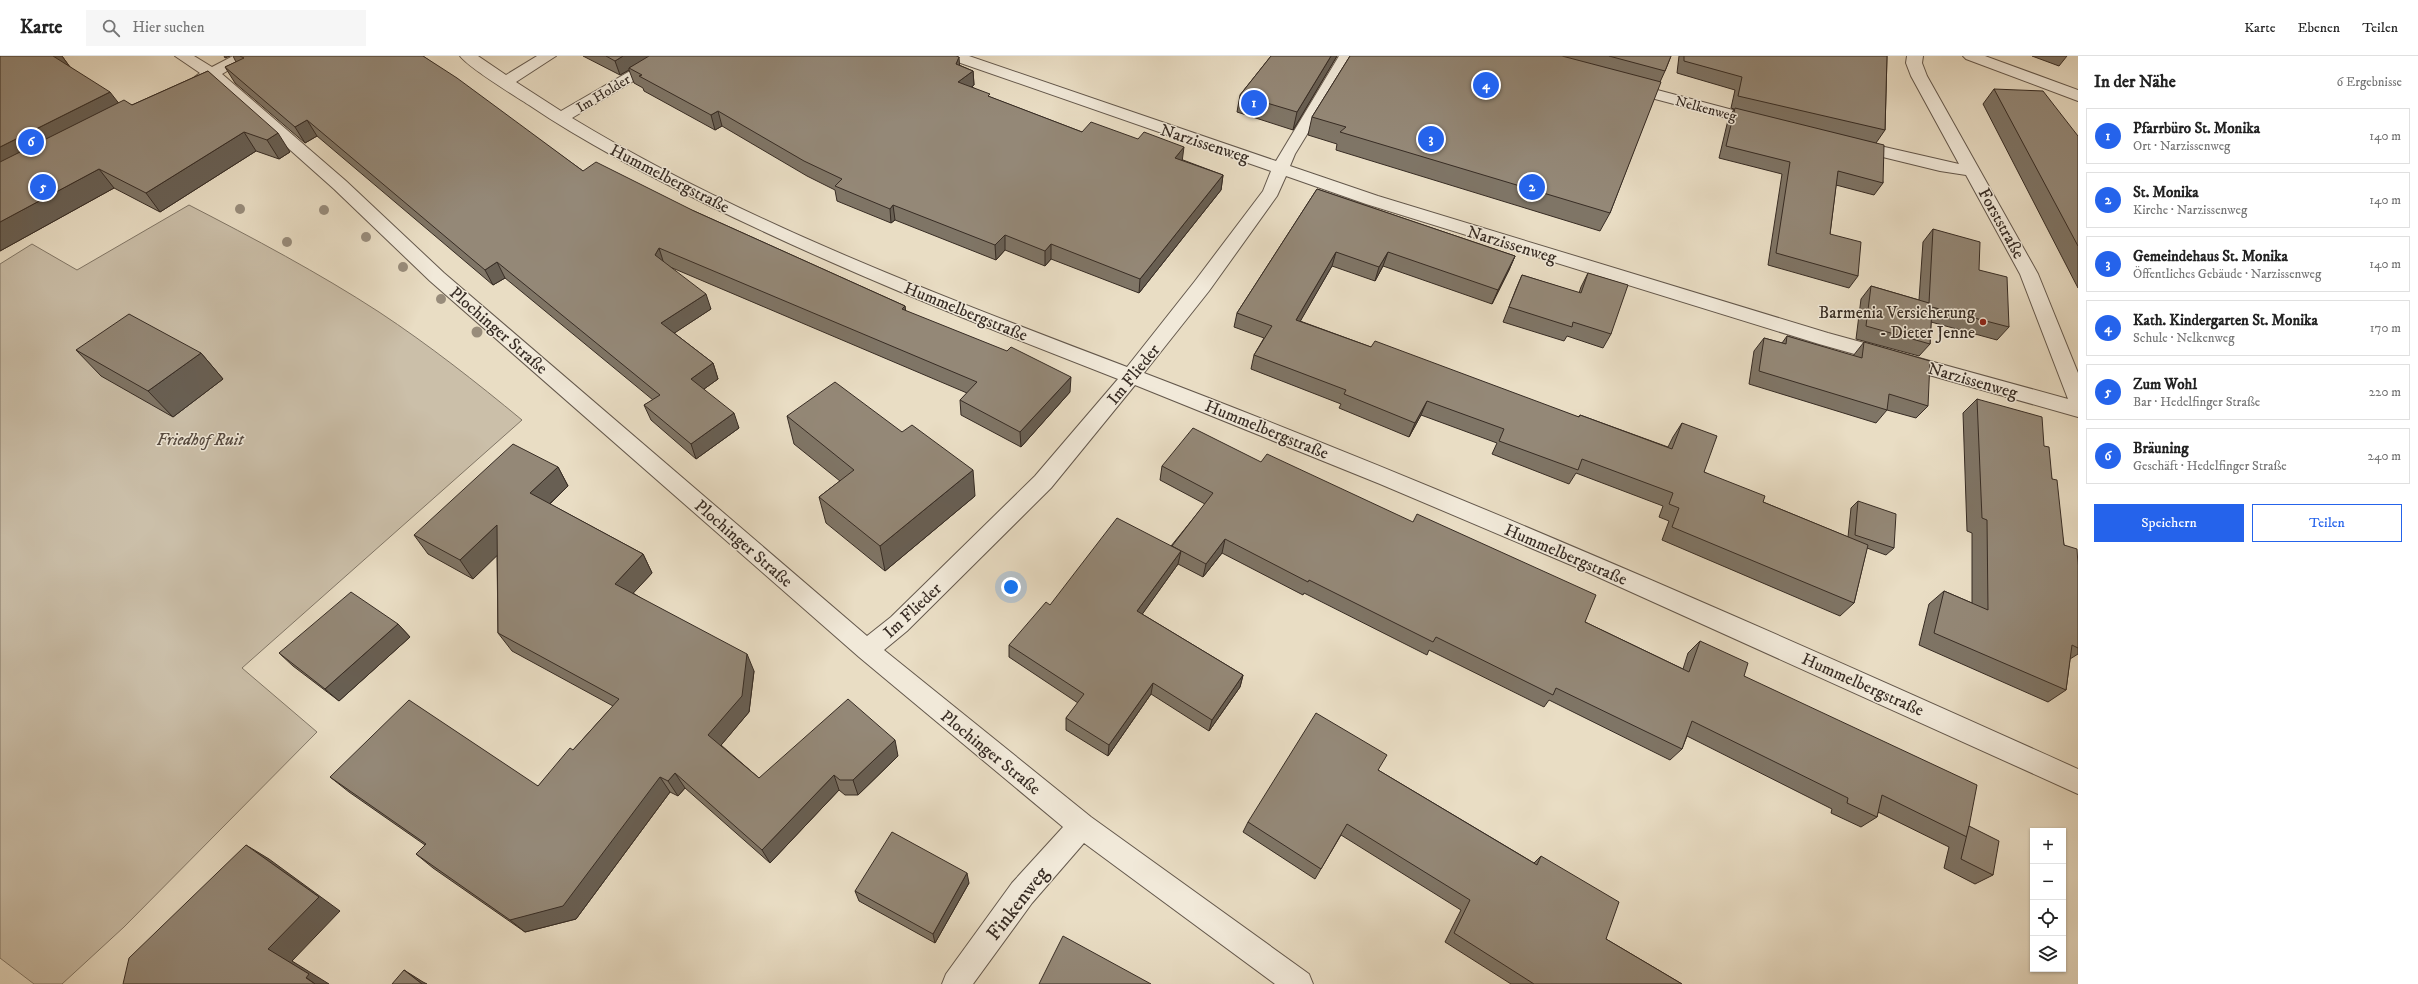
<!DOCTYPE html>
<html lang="de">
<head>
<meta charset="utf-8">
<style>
	body { margin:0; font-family:"IM FELL DW Pica",serif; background:#f6f6f6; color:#222 }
	.controls { position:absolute; right:12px; bottom:12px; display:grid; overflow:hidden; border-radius:0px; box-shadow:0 1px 3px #0004 }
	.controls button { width:36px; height:36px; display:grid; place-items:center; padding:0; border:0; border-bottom:1px solid #e0e0e0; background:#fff; color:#222; font:20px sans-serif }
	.you { position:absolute; left:1011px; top:531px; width:14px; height:14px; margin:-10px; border:3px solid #fff; border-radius:50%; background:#1a73e8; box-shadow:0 0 0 6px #1a73e833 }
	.badge { display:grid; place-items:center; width:26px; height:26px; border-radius:50%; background:#2563eb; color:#fff; font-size:13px; font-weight:700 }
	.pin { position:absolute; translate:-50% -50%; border:2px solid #fff; box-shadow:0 1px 4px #0006 }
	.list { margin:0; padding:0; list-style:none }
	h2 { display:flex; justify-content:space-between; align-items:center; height:52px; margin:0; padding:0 16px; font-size:17px }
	h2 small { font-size:13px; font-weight:400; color:#767676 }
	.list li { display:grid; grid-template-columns:26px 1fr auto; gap:12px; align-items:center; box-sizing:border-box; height:56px; margin:0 8px 8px; padding:0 8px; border:1px solid #e0e0e0; border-radius:0px }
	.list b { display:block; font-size:15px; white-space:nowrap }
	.list p { margin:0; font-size:13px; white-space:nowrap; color:#767676 }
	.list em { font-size:13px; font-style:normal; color:#767676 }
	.actions { display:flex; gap:8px; padding:12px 16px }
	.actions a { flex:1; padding:9px 0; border:1px solid #2563eb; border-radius:0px; text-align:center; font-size:14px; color:#2563eb }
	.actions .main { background:#2563eb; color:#fff }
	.icon { flex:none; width:22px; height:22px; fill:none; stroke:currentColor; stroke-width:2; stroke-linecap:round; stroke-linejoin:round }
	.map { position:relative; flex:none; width:2078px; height:928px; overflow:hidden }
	header { display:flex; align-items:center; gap:24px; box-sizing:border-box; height:56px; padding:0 20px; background:#fff; border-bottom:1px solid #e0e0e0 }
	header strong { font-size:19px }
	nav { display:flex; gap:22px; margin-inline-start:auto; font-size:14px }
	.search { width:280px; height:36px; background:#f6f6f6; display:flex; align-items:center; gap:10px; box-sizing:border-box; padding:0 14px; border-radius:0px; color:#767676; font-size:15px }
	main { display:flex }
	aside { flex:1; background:#fff }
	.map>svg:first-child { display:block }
	.green { fill:#cbbfa9; stroke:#817666 }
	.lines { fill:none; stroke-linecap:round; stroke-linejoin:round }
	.minor-casing { stroke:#64584c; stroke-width:2 }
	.minor { fill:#f1e9d9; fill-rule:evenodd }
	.tree { fill:#988c7b }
	.wall { fill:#7f7566; stroke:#372c24 }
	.shaded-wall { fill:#685f53; stroke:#372c24 }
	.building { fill:#948877; stroke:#372c24 }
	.poi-dot { fill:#8f2418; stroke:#f1e9d9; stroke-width:1.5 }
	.labels { text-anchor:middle; stroke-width:3; stroke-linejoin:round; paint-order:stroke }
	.far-street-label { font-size:14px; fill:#372c24; stroke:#f1e9d9 }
	.street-label { font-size:17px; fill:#372c24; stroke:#f1e9d9 }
	.poi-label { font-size:17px; fill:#372c24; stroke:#f1e9d9; text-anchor:end }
	.park-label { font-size:17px; font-style:italic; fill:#55493f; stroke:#f1e9d9 }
	.near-street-label { font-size:20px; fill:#372c24; stroke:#f1e9d9 }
</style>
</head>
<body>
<header>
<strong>Karte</strong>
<div class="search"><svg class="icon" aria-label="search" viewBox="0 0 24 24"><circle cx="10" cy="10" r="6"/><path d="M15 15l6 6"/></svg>Hier suchen</div>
<nav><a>Karte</a><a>Ebenen</a><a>Teilen</a></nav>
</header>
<main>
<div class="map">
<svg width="2078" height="928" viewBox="0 0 2078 928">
	<rect width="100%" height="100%" fill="#e9ddc4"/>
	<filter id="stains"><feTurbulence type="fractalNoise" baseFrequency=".005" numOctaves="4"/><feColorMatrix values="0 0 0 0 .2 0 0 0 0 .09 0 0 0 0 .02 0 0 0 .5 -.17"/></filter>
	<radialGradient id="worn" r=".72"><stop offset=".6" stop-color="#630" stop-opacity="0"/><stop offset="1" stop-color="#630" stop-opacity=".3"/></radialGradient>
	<path class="green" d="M 189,149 C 253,182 319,217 379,256 C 429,289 476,326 522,364 L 242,612 L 317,676 L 124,871 L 62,928 L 34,928 L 0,902 L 0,208 L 32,188 L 77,214 Z"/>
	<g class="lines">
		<g class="minor-casing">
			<g id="minor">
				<path d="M 175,0 L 194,0 L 212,11 L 233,0 L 253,0 L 222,18 L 346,125 L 444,217 L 867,580 L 891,561 L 1035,420 L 1118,323 C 979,269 840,214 706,148 C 646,118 585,87 529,49 C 515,40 469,12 460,0 L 478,0 L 506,19 L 537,0 L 556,0 L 516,26 L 561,55 L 656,0 L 675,0 L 572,62 C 745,167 939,239 1127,311 L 1195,225 L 1263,135 L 1271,115 L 949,3 L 946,0 L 969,0 L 1276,105 L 1339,0 L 1355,0 L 1295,98 L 1290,110 L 1378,140 L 1828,277 L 2068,343 L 2020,218 L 1966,119 L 1940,115 L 1854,94 L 1848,93 L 1846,89 L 1848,85 L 1854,84 L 1959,108 L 1911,20 L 1906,7 L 1907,0 L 1923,0 L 1922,7 L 1927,20 L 2038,218 L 2078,317 L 2078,361 L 1819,288 L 1366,148 L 1286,120 L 1277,140 L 1209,235 L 1144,317 C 1461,438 1770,574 2078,713 L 2078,738 L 1578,512 L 1380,428 L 1135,329 L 1051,432 L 907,575 L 884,594 L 1091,761 L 1309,918 L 1313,928 L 1275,928 L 1084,787 L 1032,847 L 973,928 L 942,928 L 946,918 L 1012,827 L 1063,771 L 859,601 L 430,225 L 334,133 L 214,26 L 210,24 L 200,28 L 194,26 L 192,23 L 200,17 Z"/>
				<path d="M 1963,0 L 1985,0 L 2078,34 L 2078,45 L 1966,3 Z"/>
				<path d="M 1627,26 L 1767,63 L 1769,66 L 1767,69 L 1761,71 L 1621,34 L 1619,31 L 1621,28 Z"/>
			</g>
		</g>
		<use href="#minor" class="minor"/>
	</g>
	<g class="tree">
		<circle cx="240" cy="153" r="5"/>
		<circle cx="324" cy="154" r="5"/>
		<circle cx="366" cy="181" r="5"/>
		<circle cx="287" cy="186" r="5"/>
		<circle cx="403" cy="211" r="5"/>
		<circle cx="441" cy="243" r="5"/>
		<circle cx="477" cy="276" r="5.5"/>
	</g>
	<g class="wall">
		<path d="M 0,0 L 62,0 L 70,11 L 119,47 L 132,49 L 208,15 L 290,96 L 279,103 L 256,95 L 160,156 L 114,132 L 0,195 Z"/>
		<path d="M 233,0 L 423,0 L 583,115 L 694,155 L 905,250 L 905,255 L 1070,336 L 1021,391 L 961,359 L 960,344 L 967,337 L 670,211 L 711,253 L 674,277 L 713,307 L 718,323 L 704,333 L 739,372 L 696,403 L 651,364 L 644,349 L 653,344 L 505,222 L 493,229 L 317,80 L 305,87 L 235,27 L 225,11 L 236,6 Z"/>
		<path d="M 583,0 L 956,0 L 959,9 L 973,15 L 974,29 L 972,31 L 990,41 L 1082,76 L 1183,104 L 1223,119 L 1221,134 L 1139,237 L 1051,203 L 1045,210 L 1005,194 L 996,204 L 895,164 L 891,167 L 837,145 L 835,134 L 807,120 L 722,70 L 715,74 L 644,35 L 643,32 L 634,27 L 629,14 L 620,19 Z"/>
		<path d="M 1271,0 L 1337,0 L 1293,74 L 1237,56 L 1240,39 Z"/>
		<path d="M 1350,0 L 1671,0 L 1665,15 L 1660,26 L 1610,157 L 1600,175 L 1336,94 L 1337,88 L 1308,79 L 1312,61 Z"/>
		<path d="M 1679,0 L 1887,0 L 1885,74 L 1876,87 L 1883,127 L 1874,139 L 1836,129 L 1830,178 L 1858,220 L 1849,232 L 1768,209 L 1782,118 L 1719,102 L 1728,64 L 1734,53 L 1731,52 L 1735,34 L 1677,17 Z"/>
		<path d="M 2032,0 L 2067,0 L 2059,10 Z"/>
		<path d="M 1994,33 L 2078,80 L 2078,232 L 1983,48 Z"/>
		<path d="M 1317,133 L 1515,200 L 1509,214 L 1492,248 L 1383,210 L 1375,225 L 1332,210 L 1300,265 L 1371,291 L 1578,361 L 1580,359 L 1668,391 L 1673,381 L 1682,367 L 1704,416 L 1763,446 L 1848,481 L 1851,452 L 1858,445 L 1894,492 L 1886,499 L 1867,492 L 1854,547 L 1840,560 L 1662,484 L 1669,465 L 1659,461 L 1663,450 L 1576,417 L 1569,428 L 1492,398 L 1497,387 L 1421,359 L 1409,381 L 1339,352 L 1341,348 L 1251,313 L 1254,299 L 1264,282 L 1234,271 L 1237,257 Z"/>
		<path d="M 1933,173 L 1979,214 L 2009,271 L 1997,284 L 1931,266 L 1930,288 L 1919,300 L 1856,283 L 1861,243 L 1871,230 L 1919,244 L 1923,186 Z"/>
		<path d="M 1588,217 L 1611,278 L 1603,292 L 1567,280 L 1564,285 L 1503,266 L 1516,233 L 1522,219 L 1579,237 L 1581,231 Z"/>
		<path d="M 1787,280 L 1853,300 L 1864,286 L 1928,350 L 1916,362 L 1887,354 L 1876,367 L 1749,328 L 1754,295 L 1764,282 L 1782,287 Z"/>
		<path d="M 76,294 L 201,297 L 223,323 L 173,361 L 101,320 Z"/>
		<path d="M 1977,343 L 2044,390 L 2052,423 L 2064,489 L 2078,509 L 2078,598 L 2070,603 L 2066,634 L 2048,646 L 1919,589 L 1929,548 L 1944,535 L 1972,547 L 1972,477 L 1967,475 L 1963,357 Z"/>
		<path d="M 787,360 L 902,376 L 975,440 L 885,515 L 826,467 L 819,441 L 840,425 L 794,388 Z"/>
		<path d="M 1162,410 L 1585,566 L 1683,613 L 1688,597 L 1700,585 L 1744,620 L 1969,770 L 1993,819 L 1975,828 L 1944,812 L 1949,791 L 1878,756 L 1877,761 L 1861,771 L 1831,757 L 1832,753 L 1687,680 L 1682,693 L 1670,704 L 1549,644 L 1544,651 L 1429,594 L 1427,599 L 1304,537 L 1303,539 L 1222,497 L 1203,521 L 1178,508 L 1142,558 L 1243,619 L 1240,631 L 1209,675 L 1151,638 L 1108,700 L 1066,674 L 1066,662 L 1078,647 L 1009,601 L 1009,589 L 1050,549 L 1171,490 L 1205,448 L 1160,424 Z"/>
		<path d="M 558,411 L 568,430 L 550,448 L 643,498 L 652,517 L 633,537 L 754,615 L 749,656 L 721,689 L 759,722 L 898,700 L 858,739 L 845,739 L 839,734 L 770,807 L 685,732 L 678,740 L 670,736 L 576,863 L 525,876 L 433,812 L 416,798 L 425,789 L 349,736 L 330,721 L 538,730 L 573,694 L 613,650 L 512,595 L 498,577 L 497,499 L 473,523 L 428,498 L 414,479 Z"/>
		<path d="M 398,568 L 410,581 L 339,645 L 293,610 L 279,597 Z"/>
		<path d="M 1378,714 L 1534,807 L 1541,800 L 1606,883 L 1682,928 L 1511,928 L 1445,886 L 1461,854 L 1341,779 L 1315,823 L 1243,776 L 1248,766 Z"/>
		<path d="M 969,827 L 935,887 L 859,845 L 855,835 Z"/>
	</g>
	<g class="shaded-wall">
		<path d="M 51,0 L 62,0 L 72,14 Z"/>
		<path d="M 224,0 L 230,0 L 225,2 Z"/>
		<path d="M 623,0 L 653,0 L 629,12 L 629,14 L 620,19 L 615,5 Z"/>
		<path d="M 1331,0 L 1337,0 L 1293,74 L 1297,56 Z"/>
		<path d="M 959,1 L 960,16 L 956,8 Z"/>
		<path d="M 973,15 L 974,29 L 959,41 L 958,26 Z"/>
		<path d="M 110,36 L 124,54 L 0,118 L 0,91 Z"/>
		<path d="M 718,55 L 722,70 L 715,74 L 711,59 Z"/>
		<path d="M 307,64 L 317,80 L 305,87 L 295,71 Z"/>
		<path d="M 244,76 L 256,95 L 160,156 L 146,137 Z"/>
		<path d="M 278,77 L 290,96 L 279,103 L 267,84 Z"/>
		<path d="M 1184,91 L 1182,106 L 1175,102 Z"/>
		<path d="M 99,113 L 114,132 L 0,195 L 0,166 Z"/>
		<path d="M 1223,119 L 1221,134 L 1139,237 L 1140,223 Z"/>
		<path d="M 893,149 L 895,164 L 891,167 L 890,153 Z"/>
		<path d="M 1005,179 L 1005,194 L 996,204 L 995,189 Z"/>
		<path d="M 1051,188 L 1051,203 L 1045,210 L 1045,195 Z"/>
		<path d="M 659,192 L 664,208 L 655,199 Z"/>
		<path d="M 1336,196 L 1332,210 L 1293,278 L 1296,264 Z"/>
		<path d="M 1388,196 L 1383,210 L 1375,225 L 1379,211 Z"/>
		<path d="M 1515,200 L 1509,214 L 1492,248 L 1498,234 Z"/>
		<path d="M 497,206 L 505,222 L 493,229 L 485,214 Z"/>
		<path d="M 706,238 L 711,253 L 667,282 L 661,267 Z"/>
		<path d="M 905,250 L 907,265 L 902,253 Z"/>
		<path d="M 201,297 L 223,323 L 173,361 L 148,335 Z"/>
		<path d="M 713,307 L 718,323 L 697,338 L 691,323 Z"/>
		<path d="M 1071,321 L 1070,336 L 1021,391 L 1020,376 Z"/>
		<path d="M 1427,345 L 1421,359 L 1409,381 L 1415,367 Z"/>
		<path d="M 734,357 L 739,372 L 696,403 L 691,388 Z"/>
		<path d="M 558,411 L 568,430 L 541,456 L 530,437 Z"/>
		<path d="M 973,414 L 975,440 L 885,515 L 880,490 Z"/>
		<path d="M 497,469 L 509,488 L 473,523 L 460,504 Z"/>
		<path d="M 1225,483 L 1222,497 L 1203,521 L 1206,508 Z"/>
		<path d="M 1181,495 L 1178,508 L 1136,567 L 1137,555 Z"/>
		<path d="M 643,498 L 652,517 L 625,546 L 615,528 Z"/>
		<path d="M 398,568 L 410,581 L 339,645 L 325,633 Z"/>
		<path d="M 747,598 L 754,615 L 749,656 L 717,694 L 708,679 Z"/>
		<path d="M 1243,619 L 1240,631 L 1209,675 L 1212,664 Z"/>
		<path d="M 1153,627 L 1151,638 L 1108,700 L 1109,689 Z"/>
		<path d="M 895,684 L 898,700 L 858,739 L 853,724 Z"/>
		<path d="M 675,717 L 685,732 L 678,740 L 668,725 Z"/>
		<path d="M 834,719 L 839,734 L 770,807 L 762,794 Z"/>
		<path d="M 660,721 L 670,736 L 576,863 L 525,876 L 510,864 Z"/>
		<path d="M 246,789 L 269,803 L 340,855 L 292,905 L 329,928 L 315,928 L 268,893 Z"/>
		<path d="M 967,817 L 969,827 L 935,887 L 933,878 Z"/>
		<path d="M 404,914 L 423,926 L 427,928 L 422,928 Z"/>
	</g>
	<g class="building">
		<path d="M 0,0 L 53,0 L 110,36 L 0,91 Z"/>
		<path d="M 240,0 L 423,0 L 457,22 L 583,115 L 596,106 L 694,155 L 905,250 L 902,253 L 1007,295 L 1011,291 L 1071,321 L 1020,376 L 960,344 L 977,326 L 659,192 L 655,199 L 706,238 L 661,267 L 713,307 L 691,323 L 734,357 L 691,388 L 644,349 L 660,339 L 497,206 L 485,214 L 307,64 L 295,71 L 225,11 L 244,2 Z"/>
		<path d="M 606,0 L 623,0 L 615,5 Z"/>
		<path d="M 649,0 L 956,0 L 959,1 L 956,8 L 973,15 L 958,26 L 990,38 L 988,40 L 1082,76 L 1091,66 L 1138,83 L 1144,76 L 1184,91 L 1175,102 L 1223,119 L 1140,223 L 1051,188 L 1045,195 L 1005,179 L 995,189 L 893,149 L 890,153 L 835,130 L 842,123 L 804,105 L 718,55 L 711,59 L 639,20 L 642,19 L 629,12 Z"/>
		<path d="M 1271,0 L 1331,0 L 1297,56 L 1240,39 Z"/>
		<path d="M 1350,0 L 1562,0 L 1661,26 L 1610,157 L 1340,76 L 1346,71 L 1312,61 Z"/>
		<path d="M 1609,0 L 1671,0 L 1665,15 Z"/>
		<path d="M 1684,0 L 1887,0 L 1885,74 L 1738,40 L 1742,21 L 1684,5 Z"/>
		<path d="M 208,15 L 278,77 L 267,84 L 244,76 L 146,137 L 99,113 L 0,166 L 0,106 L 124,44 L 132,49 Z"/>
		<path d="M 1994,33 L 2043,35 L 2078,80 L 2078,190 Z"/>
		<path d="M 1735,52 L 1884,89 L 1883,127 L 1838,115 L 1830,178 L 1861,186 L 1858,220 L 1776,197 L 1790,106 L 1726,90 Z"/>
		<path d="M 1317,133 L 1515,200 L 1498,234 L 1388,196 L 1379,211 L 1336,196 L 1296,264 L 1371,291 L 1375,285 L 1579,361 L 1580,359 L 1672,393 L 1682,367 L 1717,380 L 1704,416 L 1765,440 L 1763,446 L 1868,489 L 1854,547 L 1672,471 L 1679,452 L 1669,448 L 1673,437 L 1582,403 L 1578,414 L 1499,385 L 1504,373 L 1427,345 L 1415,367 L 1344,338 L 1346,334 L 1254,299 L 1272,270 L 1237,257 Z"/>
		<path d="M 1933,173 L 1980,186 L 1979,214 L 2007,221 L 2009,271 L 1932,251 L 1930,288 L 1866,270 L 1871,230 L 1929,247 Z"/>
		<path d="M 1588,217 L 1628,229 L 1611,278 L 1573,266 L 1572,271 L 1509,251 L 1522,219 L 1581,237 Z"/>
		<path d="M 129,258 L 201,297 L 148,335 L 76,294 Z"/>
		<path d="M 1787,280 L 1862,302 L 1864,286 L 1930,305 L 1928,350 L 1889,338 L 1887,354 L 1759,315 L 1764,282 L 1786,288 Z"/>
		<path d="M 835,326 L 902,376 L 912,369 L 973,414 L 880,490 L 819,441 L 854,414 L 787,360 Z"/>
		<path d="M 1977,343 L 2042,361 L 2044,390 L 2049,391 L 2052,423 L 2057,424 L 2064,489 L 2077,493 L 2078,509 L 2078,592 L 2072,589 L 2066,634 L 1934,577 L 1944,535 L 1988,554 L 1987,464 L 1982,462 Z"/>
		<path d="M 1193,372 L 1261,406 L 1267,398 L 1413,466 L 1417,458 L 1596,539 L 1585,566 L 1689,616 L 1700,585 L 1748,607 L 1744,620 L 1977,729 L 1967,781 L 1882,739 L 1877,761 L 1847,747 L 1848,742 L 1692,665 L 1682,693 L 1556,632 L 1553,639 L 1436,581 L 1433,586 L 1309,524 L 1308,526 L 1225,483 L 1206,508 L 1172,490 L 1213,437 L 1162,410 Z"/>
		<path d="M 513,388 L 558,411 L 530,437 L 643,498 L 615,528 L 747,598 L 742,640 L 708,679 L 759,722 L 848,643 L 895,684 L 853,724 L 840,724 L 834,719 L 762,794 L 675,717 L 668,725 L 660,721 L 563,850 L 510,864 L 416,798 L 426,788 L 330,721 L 409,644 L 538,730 L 570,692 L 573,694 L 619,643 L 498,577 L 497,469 L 460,504 L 414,479 Z"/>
		<path d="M 1858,445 L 1896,458 L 1894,492 L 1855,479 Z"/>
		<path d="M 1117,462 L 1181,495 L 1137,555 L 1243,619 L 1212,664 L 1153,627 L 1109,689 L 1066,662 L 1084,638 L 1009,589 L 1046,546 L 1050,549 Z"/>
		<path d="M 351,536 L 398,568 L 325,633 L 279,597 Z"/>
		<path d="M 1316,657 L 1387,699 L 1378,714 L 1537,809 L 1541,800 L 1619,846 L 1606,883 L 1682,928 L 1534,928 L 1454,877 L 1470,844 L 1347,768 L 1321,813 L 1248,766 Z"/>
		<path d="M 1969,770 L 1999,785 L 1993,819 L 1961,803 Z"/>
		<path d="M 892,776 L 967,817 L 933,878 L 855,835 Z"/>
		<path d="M 246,789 L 319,841 L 268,893 L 309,918 L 306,922 L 315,928 L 123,928 L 129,902 Z"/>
		<path d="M 1063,880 L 1151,928 L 1039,928 Z"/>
		<path d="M 404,914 L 422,928 L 392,928 Z"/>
	</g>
	<circle class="poi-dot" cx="1983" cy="266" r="4"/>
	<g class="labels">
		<g class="far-street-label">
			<text transform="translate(603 37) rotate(-31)" y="5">Im Holder</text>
			<text transform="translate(1706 52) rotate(15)" y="5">Nelkenweg</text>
		</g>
		<g class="street-label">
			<text transform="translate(1205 87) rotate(18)" y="6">Narzissenweg</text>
			<text transform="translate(670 122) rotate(27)" y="6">Hummelbergstraße</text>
			<text transform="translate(2002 167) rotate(61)" y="6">Forststraße</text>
			<text transform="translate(1512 188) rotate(17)" y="6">Narzissenweg</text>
			<text transform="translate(966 255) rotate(22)" y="6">Hummelbergstraße</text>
			<text transform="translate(499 274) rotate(41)" y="6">Plochinger Straße</text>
			<text transform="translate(1133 318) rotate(-51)" y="6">Im Flieder</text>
			<text transform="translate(1973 324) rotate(16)" y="6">Narzissenweg</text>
			<text transform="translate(1267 373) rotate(22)" y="6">Hummelbergstraße</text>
			<text transform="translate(744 487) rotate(41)" y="6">Plochinger Straße</text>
			<text transform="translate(1566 498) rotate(23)" y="6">Hummelbergstraße</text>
			<text transform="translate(912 554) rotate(-43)" y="6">Im Flieder</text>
			<text transform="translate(1863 628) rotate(24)" y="6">Hummelbergstraße</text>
			<text transform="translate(991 696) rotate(39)" y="6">Plochinger Straße</text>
		</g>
		<g class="poi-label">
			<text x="1975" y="262">Barmenia Versicherung<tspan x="1975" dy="20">- Dieter Jenne</tspan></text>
		</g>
		<g class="park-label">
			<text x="200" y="389">Friedhof Ruit</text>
		</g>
		<g class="near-street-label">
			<text transform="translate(1017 847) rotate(-52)" y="7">Finkenweg</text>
		</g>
	</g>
	<rect width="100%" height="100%" filter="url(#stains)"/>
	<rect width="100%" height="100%" fill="url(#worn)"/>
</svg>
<div class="controls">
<button>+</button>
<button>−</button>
<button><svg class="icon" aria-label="locate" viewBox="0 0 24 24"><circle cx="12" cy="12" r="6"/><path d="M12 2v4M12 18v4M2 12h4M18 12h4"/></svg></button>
<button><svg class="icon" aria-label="layers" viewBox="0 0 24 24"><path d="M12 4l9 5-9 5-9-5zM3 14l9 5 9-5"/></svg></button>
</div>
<div class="you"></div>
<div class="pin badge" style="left:1254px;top:47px">1</div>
<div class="pin badge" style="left:1532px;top:131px">2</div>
<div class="pin badge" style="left:1431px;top:83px">3</div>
<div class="pin badge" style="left:1486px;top:29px">4</div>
<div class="pin badge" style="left:43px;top:131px">5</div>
<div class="pin badge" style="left:31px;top:86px">6</div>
</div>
<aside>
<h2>In der Nähe<small>6 Ergebnisse</small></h2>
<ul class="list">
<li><span class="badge">1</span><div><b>Pfarrbüro St. Monika</b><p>Ort · Narzissenweg</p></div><em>140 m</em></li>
<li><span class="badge">2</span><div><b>St. Monika</b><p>Kirche · Narzissenweg</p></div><em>140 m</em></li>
<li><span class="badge">3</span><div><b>Gemeindehaus St. Monika</b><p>Öffentliches Gebäude · Narzissenweg</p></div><em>140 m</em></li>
<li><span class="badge">4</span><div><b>Kath. Kindergarten St. Monika</b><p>Schule · Nelkenweg</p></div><em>170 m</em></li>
<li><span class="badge">5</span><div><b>Zum Wohl</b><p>Bar · Hedelfinger Straße</p></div><em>220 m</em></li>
<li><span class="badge">6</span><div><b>Bräuning</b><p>Geschäft · Hedelfinger Straße</p></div><em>240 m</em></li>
</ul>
<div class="actions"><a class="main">Speichern</a><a>Teilen</a></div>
</aside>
</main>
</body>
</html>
